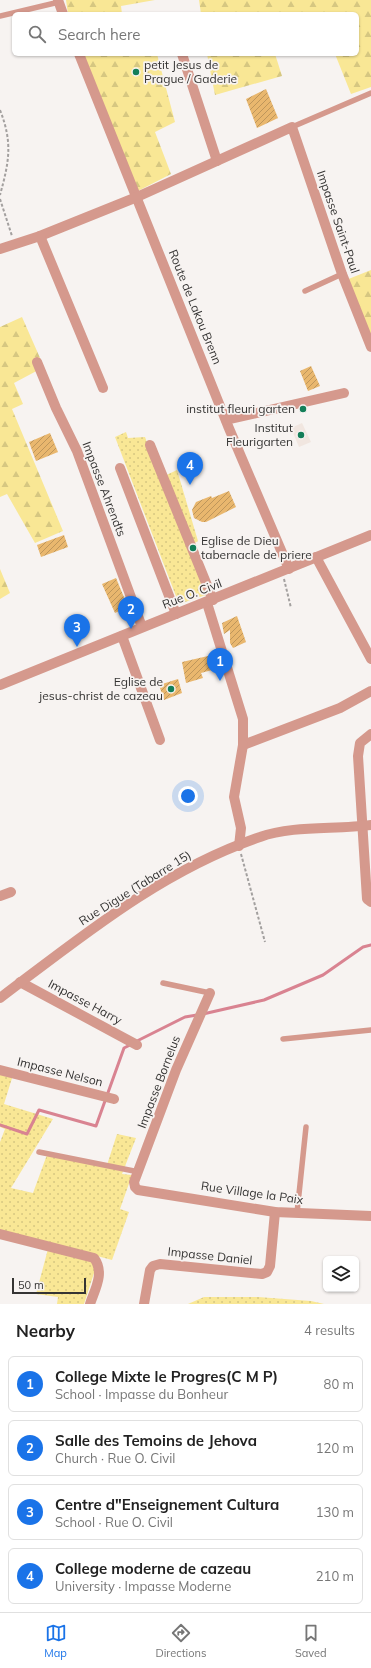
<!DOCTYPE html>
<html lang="en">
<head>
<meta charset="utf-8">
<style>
	body { margin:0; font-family:Mulish,sans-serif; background:#f6f6f6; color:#222 }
	.controls { position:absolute; right:12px; bottom:12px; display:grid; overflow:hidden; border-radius:6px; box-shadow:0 1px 3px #0004 }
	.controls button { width:36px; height:36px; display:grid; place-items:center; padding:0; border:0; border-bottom:1px solid #e0e0e0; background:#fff; color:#222; font:20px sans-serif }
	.scale { position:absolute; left:12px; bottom:10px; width:74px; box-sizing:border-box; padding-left:4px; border:2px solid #353433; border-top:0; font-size:11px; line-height:14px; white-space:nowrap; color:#353433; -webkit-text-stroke:3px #f7f3f1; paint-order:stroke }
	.you { position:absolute; left:188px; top:796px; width:14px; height:14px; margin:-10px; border:3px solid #fff; border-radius:50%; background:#1a73e8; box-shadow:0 0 0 6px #1a73e833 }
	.badge { display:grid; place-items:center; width:26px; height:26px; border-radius:50%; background:#1a73e8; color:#fff; font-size:13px; font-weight:700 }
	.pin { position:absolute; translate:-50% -33px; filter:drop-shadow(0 1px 2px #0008) }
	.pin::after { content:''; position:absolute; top:21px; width:14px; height:12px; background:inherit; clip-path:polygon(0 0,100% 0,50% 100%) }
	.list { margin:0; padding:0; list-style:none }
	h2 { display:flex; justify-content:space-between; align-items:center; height:52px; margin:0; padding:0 16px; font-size:17px }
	h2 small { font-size:13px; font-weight:400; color:#767676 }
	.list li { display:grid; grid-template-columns:26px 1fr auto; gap:12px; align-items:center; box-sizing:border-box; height:56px; margin:0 8px 8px; padding:0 8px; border:1px solid #e0e0e0; border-radius:6px }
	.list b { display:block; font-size:15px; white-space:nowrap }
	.list p { margin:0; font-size:13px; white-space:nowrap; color:#767676 }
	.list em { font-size:13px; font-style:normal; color:#767676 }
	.icon { flex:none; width:22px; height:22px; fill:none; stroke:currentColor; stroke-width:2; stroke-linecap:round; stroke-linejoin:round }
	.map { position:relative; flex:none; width:371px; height:1304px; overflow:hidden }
	.search { position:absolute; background:#fff; box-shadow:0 1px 3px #0004; left:12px; right:12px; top:12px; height:44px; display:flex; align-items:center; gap:10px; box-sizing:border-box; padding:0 14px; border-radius:6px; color:#767676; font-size:15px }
	.sheet { height:308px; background:#fff }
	nav { display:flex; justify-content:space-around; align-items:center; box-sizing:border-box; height:56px; border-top:1px solid #e0e0e0; background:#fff; font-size:11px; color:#767676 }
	nav a { display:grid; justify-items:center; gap:2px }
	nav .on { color:#1a73e8 }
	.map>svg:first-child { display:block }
	.built { fill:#f1e6e0 }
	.grass { fill:url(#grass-dots) }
	.forest { fill:url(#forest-firs) }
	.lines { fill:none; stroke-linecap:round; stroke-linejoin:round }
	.stream { stroke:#d98391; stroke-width:3 }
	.building { fill:url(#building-hatch) }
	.path { stroke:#a3a09f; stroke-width:2; stroke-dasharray:3 2; stroke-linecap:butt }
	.service { stroke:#d5998d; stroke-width:5.5 }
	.minor { stroke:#d5998d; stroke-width:10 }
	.tertiary { stroke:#d5998d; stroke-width:10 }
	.poi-dot { fill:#137e59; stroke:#f7f3f1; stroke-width:1.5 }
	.labels { text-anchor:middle; stroke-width:3.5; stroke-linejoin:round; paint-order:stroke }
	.poi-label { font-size:12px; fill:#353433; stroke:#f7f3f1; text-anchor:end }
	.street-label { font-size:12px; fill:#353433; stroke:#f7f3f1 }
</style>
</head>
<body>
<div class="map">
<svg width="371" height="1304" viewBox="0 0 371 1304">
	<defs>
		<pattern id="grass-dots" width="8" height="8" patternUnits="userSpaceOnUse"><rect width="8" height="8" fill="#f9e795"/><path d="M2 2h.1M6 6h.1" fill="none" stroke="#d6c781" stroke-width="1.8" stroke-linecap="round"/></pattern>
		<pattern id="forest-firs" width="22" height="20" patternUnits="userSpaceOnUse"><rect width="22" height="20" fill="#f9e795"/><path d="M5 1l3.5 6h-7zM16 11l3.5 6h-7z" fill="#d6c781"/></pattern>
		<pattern id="building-hatch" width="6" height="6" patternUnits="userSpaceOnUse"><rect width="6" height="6" fill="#e9b76e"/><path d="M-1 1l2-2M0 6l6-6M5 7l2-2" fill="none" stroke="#be965b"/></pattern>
	</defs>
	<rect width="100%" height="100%" fill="#f7f3f1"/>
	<path class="built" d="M 302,423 L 311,442 L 299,447 L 291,428 Z"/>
	<g class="grass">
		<path d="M 126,432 L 128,438 L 145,437 L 160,478 L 177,470 L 198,541 L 192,545 L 209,594 L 179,604 L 115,437 Z"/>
		<path d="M 0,1073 L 13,1075 L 4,1104 L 53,1119 L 11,1188 L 33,1193 L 48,1152 L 107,1165 L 117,1134 L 136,1138 L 122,1174 L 132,1175 L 120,1209 L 129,1212 L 112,1260 L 0,1230 L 0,1142 L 5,1129 L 0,1127 Z"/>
		<path d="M 48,1249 L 94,1261 L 96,1267 L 84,1304 L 57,1304 L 58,1297 L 36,1294 Z"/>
		<path d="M 204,1297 L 258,1297 L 311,1301 L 324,1304 L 188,1304 Z"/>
	</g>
	<g class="forest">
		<path d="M 66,0 L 155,0 L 121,6 L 122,14 L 68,14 Z"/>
		<path d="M 199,0 L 371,0 L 371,87 L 351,94 L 335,54 L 357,54 L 357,14 L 201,14 Z"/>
		<path d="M 82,54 L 157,54 L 175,122 L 155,132 L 171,174 L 138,191 Z"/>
		<path d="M 207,54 L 275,54 L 282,76 L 215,95 Z"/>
		<path d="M 371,270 L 371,335 L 346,280 Z"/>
		<path d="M 22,317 L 44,367 L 14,383 L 23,404 L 12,409 L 63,531 L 35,543 L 7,494 L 0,497 L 0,327 Z"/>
		<path d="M 0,569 L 10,593 L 0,599 Z"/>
	</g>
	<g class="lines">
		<g class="stream">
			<path d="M 203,1014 L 264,1000 L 323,975 L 363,947 L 371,945"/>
			<path d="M 137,1041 L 185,1017 L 197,1015"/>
			<path d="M 0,1125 L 27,1134 L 39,1110 L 96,1126 L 124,1048 L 130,1045"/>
		</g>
	</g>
	<g class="building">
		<path d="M 266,89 L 278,118 L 257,128 L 246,99 Z"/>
		<path d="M 311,366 L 320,386 L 308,391 L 300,371 Z"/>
		<path d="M 50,433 L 58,452 L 36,461 L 29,442 Z"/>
		<path d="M 229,491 L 236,507 L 206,522 L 202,522 L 194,518 L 192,510 L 196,502 L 211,496 L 212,498 Z"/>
		<path d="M 64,535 L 68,547 L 41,557 L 37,545 Z"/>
		<path d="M 116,578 L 128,607 L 115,613 L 102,584 Z"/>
		<path d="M 237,616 L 246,642 L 233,648 L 230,643 L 230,630 L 224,634 L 222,623 Z"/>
		<path d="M 208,656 L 212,670 L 201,673 L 203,678 L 186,683 L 182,662 Z"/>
		<path d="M 178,679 L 182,693 L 164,700 L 159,685 Z"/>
	</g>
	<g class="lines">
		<g class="path">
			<path d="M 0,110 C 13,143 9,162 0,195"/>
			<path d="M 0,199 L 12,236"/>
			<path d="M 284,579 L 291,608"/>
			<path d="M 241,854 L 265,942"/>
		</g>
		<g class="service">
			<path d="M 0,16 L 59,2"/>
			<path d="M 292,127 L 371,93"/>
			<path d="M 305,291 L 342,274"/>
			<path d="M 163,983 L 210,993"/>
			<path d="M 283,1039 L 371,1030"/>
			<path d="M 39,1152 L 139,1172"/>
			<path d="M 297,1213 L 306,1127"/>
		</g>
		<g class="minor">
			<path d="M 58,0 L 63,14"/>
			<path d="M 79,54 L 228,426 L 289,569"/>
			<path d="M 182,54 L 217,161"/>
			<path d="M 40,236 L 137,197 L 292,127 L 342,274 L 371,347"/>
			<path d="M 0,249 L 40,236 L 103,388"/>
			<path d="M 37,362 L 56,408 L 77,451 L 142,627"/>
			<path d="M 226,420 L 344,393"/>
			<path d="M 150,445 L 213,600"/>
			<path d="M 120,468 L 176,614"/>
			<path d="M 316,557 L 371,659"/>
			<path d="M 207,603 L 243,719 L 243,745 L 340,708 L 371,691"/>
			<path d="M 122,636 L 160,740"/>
			<path d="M 0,685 C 124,635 248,585 371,535"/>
			<path d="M 371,734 L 360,743 L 358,756 L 367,899 L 371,902"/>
			<path d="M 239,846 L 241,828 L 234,797 L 243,745"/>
			<path d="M 0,896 L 11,892"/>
			<path d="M 20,982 L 137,1045"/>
			<path d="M 210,993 L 176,1070 L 134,1182 L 135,1187 L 138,1190 L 275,1212 L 371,1216"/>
			<path d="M 0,1070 L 114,1099"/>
			<path d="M 0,1234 L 94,1258 C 105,1273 95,1289 90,1304"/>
			<path d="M 144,1304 L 150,1270 L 153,1266 L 160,1264 L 262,1274 L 267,1272 L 270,1266 L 275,1212"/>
		</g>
		<path class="tertiary" d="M 0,998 C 81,937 162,870 260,837 C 293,825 336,830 371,825"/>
	</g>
	<g class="poi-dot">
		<circle cx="136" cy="72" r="4"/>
		<circle cx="303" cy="409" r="4"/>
		<circle cx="301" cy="435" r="4"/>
		<circle cx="193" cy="548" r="4"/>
		<circle cx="171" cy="689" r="4"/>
	</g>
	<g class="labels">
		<g class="poi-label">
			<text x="144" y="69" text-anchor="start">petit Jesus de<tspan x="144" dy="14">Prague / Gaderie</tspan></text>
			<text x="295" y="413">institut fleuri garten</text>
			<text x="293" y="432">Institut<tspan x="293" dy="14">Fleurigarten</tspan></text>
			<text x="201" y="545" text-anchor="start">Eglise de Dieu<tspan x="201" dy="14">tabernacle de priere</tspan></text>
			<text x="163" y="686">Eglise de<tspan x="163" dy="14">jesus-christ de cazeau</tspan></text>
		</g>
		<g class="street-label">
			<text transform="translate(338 222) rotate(71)" y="4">Impasse Saint-Paul</text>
			<text transform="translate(195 307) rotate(68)" y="4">Route de Lakou Brenn</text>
			<text transform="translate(104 489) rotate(69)" y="4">Impasse Ahrendts</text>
			<text transform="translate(192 594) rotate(-21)" y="4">Rue O. Civil</text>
			<text transform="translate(135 888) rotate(-32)" y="4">Rue Digue (Tabarre 15)</text>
			<text transform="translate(85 1002) rotate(28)" y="4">Impasse Harry</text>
			<text transform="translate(60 1072) rotate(14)" y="4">Impasse Nelson</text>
			<text transform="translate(159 1082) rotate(-69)" y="4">Impasse Bornelus</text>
			<text transform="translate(252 1193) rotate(8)" y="4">Rue Village la Paix</text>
			<text transform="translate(210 1256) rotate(6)" y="4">Impasse Daniel</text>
		</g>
	</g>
</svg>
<div class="controls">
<button><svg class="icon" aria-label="layers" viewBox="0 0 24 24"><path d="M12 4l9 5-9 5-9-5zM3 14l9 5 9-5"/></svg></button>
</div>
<div class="scale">50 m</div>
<div class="you"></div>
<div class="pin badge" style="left:220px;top:681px">1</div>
<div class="pin badge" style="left:131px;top:629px">2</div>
<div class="pin badge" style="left:77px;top:647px">3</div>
<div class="pin badge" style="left:190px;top:485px">4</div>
<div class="search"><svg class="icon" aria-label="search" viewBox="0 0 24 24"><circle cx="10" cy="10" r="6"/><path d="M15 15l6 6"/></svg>Search here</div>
</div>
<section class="sheet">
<h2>Nearby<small>4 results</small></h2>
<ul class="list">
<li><span class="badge">1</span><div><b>College Mixte le Progres(C M P)</b><p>School · Impasse du Bonheur</p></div><em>80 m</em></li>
<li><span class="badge">2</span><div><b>Salle des Temoins de Jehova</b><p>Church · Rue O. Civil</p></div><em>120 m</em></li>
<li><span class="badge">3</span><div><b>Centre d&quot;Enseignement Cultura</b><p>School · Rue O. Civil</p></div><em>130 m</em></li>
<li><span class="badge">4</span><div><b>College moderne de cazeau</b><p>University · Impasse Moderne</p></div><em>210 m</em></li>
</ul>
</section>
<nav>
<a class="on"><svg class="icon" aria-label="map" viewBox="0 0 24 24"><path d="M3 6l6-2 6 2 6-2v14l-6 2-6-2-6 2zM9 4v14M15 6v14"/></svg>Map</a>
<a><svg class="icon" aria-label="directions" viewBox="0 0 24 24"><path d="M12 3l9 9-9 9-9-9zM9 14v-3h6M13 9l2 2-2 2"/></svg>Directions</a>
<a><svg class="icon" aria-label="saved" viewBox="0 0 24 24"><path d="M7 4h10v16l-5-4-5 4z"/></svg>Saved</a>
</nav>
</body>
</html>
